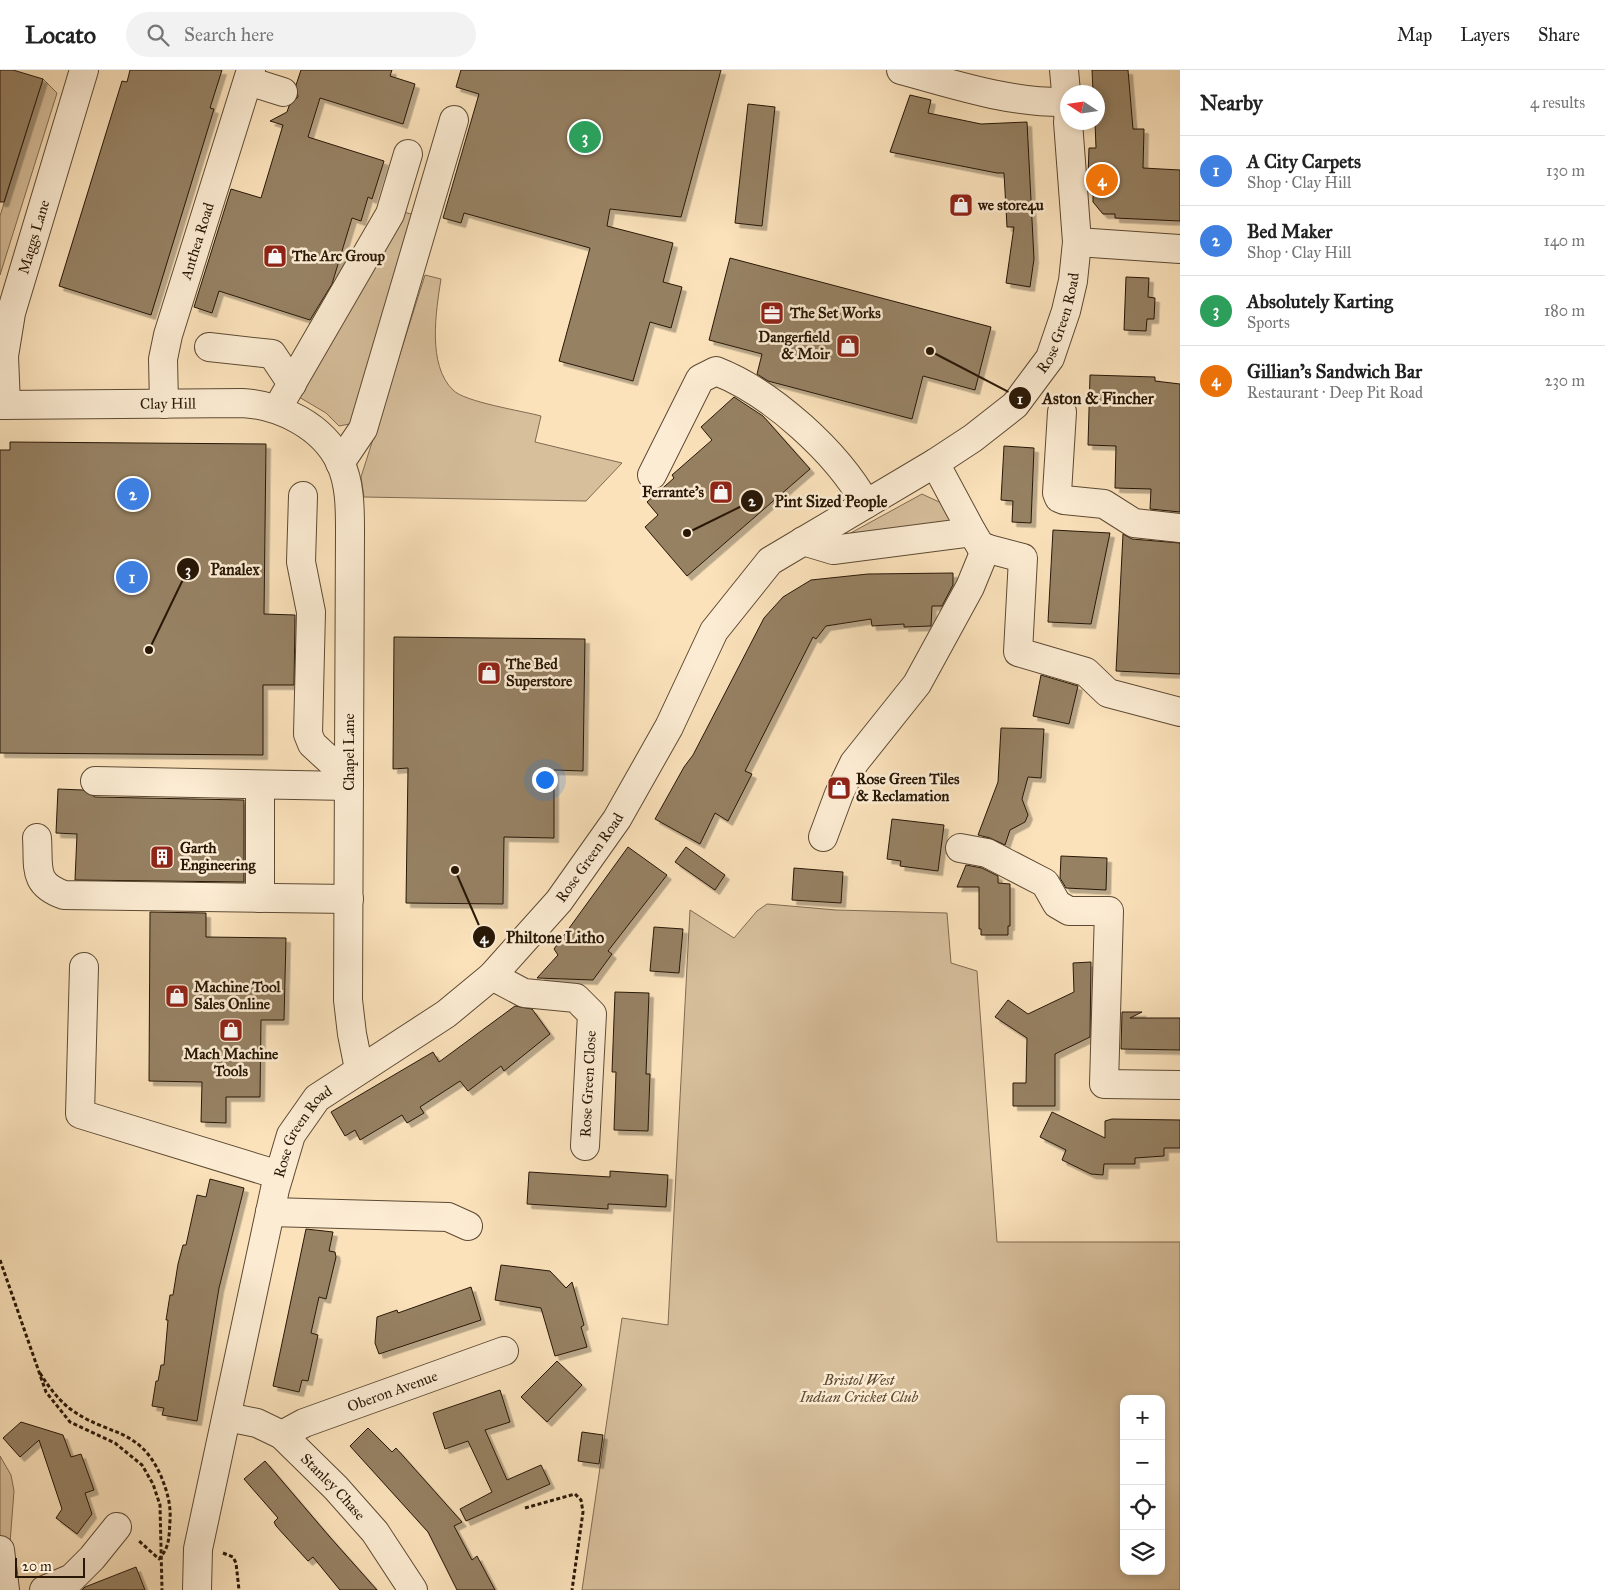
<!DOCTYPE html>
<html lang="en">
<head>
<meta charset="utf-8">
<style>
	body { margin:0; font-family:"IM FELL Great Primer",serif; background:#f2f2f2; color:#222 }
	.controls { position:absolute; right:15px; bottom:15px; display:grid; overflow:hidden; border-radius:10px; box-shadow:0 2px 8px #0003 }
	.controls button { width:45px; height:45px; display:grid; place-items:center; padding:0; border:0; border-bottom:1px solid #e0e0e0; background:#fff; color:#222; font:25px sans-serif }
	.compass { position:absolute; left:1060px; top:15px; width:45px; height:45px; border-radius:50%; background:#fff; box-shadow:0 2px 8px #0003; rotate:282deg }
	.scale { position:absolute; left:15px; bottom:12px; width:70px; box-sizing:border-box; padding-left:5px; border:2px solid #281706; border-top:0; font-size:14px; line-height:18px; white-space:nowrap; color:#281706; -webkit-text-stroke:4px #fcecd3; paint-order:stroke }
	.you { position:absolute; left:544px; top:709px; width:18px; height:18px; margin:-12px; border:4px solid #fff; border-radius:50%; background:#1a73e8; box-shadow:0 0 0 8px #1a73e833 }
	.badge { display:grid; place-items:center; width:32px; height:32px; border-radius:50%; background:#b45309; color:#fff; font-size:16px; font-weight:700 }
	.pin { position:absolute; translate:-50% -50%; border:2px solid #fff; box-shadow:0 1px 5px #0006 }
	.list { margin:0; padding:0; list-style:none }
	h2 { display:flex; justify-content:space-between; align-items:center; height:65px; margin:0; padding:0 20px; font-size:21px }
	h2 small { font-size:16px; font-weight:400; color:#767676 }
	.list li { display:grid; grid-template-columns:32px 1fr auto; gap:15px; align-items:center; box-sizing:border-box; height:70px; padding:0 20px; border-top:1px solid #e0e0e0 }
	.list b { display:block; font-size:19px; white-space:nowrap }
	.list p { margin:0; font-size:16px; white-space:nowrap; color:#767676 }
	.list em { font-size:16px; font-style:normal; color:#767676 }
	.icon { flex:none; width:28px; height:28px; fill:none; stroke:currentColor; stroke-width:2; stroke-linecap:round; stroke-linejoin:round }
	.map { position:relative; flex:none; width:1180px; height:1520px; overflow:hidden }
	header { display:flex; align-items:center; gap:30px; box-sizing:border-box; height:70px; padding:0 25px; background:#fff; border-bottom:1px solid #e0e0e0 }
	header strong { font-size:24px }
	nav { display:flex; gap:28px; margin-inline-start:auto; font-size:18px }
	.search { width:350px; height:45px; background:#f2f2f2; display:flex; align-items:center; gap:12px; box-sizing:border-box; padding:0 18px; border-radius:28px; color:#767676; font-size:19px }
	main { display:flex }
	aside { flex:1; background:#fff }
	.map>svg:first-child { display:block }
	.green { fill:#d7bf9c; stroke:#806b51; fill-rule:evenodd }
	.building { fill:#968164; stroke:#281706; filter:url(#shadow) }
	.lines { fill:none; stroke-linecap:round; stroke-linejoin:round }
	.minor-casing { stroke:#5d4a33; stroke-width:30 }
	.path { stroke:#281706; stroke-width:3; stroke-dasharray:4 2.5; stroke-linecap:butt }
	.minor { stroke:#fcecd3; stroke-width:28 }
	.labels { text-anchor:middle; stroke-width:5; stroke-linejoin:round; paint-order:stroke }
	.poi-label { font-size:15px; font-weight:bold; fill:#281706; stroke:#fcecd3; text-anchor:start }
	.street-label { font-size:15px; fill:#281706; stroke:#fcecd3 }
	.park-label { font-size:15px; font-style:italic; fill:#5d4933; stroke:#fcecd3 }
	.leader { fill:none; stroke:#281706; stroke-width:2 }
	.callout-dot { fill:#281706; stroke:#fcecd3; stroke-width:2 }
	.mark-label { font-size:15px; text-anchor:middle; font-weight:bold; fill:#fff }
	.callout-label { font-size:16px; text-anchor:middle; font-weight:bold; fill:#281706; stroke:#fcecd3; stroke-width:5; stroke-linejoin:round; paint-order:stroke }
</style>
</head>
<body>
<header>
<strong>Locato</strong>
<div class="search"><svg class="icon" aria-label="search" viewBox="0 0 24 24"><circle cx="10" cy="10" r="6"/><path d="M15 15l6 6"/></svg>Search here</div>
<nav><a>Map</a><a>Layers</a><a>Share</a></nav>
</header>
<main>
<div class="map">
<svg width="1180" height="1520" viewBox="0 0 1180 1520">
	<defs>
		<filter id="shadow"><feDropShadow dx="4.5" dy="4.5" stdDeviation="0" flood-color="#0004"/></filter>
	</defs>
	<rect width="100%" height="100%" fill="#fbe2bb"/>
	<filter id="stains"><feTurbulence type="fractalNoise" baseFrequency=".004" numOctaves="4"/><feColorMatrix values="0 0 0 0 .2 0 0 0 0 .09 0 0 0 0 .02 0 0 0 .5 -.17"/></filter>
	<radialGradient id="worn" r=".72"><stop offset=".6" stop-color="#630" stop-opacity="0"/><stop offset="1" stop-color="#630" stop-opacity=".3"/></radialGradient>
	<g class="green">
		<path d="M 43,9 L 57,23 L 0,205 L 0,146 Z"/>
		<path d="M 403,142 L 416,145 L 355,353 L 339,356 L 326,343 L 299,327 Z"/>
		<path d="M 425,205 L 441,209 C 436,241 427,295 453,320 C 464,332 523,341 541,346 L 535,372 L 622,393 L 586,431 L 364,427 L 361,407 Z"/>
		<path d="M 922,424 L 950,437 L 950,450 L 947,457 L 847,465 Z"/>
		<path d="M 767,834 L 836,840 L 947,843 L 951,893 L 977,901 L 997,1172 L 1180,1172 L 1180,1520 L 582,1520 L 622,1248 L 668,1255 L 690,840 L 734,868 L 757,841 ZM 1124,1329 L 1161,1329 L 1161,1501 L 1124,1501 Z"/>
		<path d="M 0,1386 L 11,1405 L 14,1421 L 10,1473 L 0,1493 Z"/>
	</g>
	<g class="building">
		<path d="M 0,0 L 13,0 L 43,9 L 4,132 L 0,132 Z"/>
		<path d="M 130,0 L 222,0 L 210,38 L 214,39 L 151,245 L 59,216 L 122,11 L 127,12 Z"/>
		<path d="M 301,0 L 392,0 L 390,6 L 415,14 L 403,54 L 320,28 L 308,67 L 384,91 L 372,129 L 368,127 L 361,151 L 352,148 L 332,214 L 310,250 L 219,221 L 212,243 L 194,237 L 231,119 L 261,128 L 283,55 L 270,51 L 287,42 L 289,36 L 298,27 L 296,15 Z"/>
		<path d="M 461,0 L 721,0 L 681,147 L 610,139 L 607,156 L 673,173 L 663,212 L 682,217 L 671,258 L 650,252 L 633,311 L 559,291 L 590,178 L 464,143 L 461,153 L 443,148 L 479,24 L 456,17 Z"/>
		<path d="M 1092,0 L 1128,0 L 1133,59 L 1144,59 L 1143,98 L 1180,100 L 1180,151 L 1115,148 L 1115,144 L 1103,144 L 1093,132 L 1093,118 L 1089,118 L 1088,107 L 1089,78 L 1096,78 L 1095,52 L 1098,52 L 1098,22 L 1093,22 Z"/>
		<path d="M 910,25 L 931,30 L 928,43 L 981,54 L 1027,52 L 1034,189 L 1030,217 L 1006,213 L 1014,157 L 1007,157 L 1004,103 L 997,103 L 890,82 Z"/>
		<path d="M 748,34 L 775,37 L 762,156 L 735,153 Z"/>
		<path d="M 730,188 L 991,257 L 975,320 L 923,306 L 912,349 L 768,311 L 757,304 L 762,284 L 709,270 Z"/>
		<path d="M 1126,207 L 1149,208 L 1148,227 L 1155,228 L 1154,249 L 1147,249 L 1146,261 L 1124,260 Z"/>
		<path d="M 1090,305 L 1155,307 L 1155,311 L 1180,314 L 1180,442 L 1150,439 L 1151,419 L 1115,418 L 1116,376 L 1088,375 Z"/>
		<path d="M 734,327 L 763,346 L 810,399 L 687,506 L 645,457 L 658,445 L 647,432 L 674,408 L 672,405 L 712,370 L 701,357 Z"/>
		<path d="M 10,372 L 266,374 L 264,544 L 295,545 L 294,615 L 263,615 L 263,685 L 0,683 L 0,380 L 10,380 Z"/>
		<path d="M 1004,376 L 1034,378 L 1031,453 L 1012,452 L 1013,431 L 1001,430 Z"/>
		<path d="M 1053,460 L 1110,463 L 1091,554 L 1048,552 Z"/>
		<path d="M 1123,464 L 1132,469 L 1180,473 L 1180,604 L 1116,601 Z"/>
		<path d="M 953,503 L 953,515 L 942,536 L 932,536 L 931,556 L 904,557 L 904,554 L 872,556 L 871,549 L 826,556 L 816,569 L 813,567 L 745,701 L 752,704 L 728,751 L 715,743 L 700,774 L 655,749 L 684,697 L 693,685 L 764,548 L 783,527 L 811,510 L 868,504 Z"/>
		<path d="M 394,567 L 585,569 L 583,701 L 554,700 L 554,768 L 504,767 L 503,834 L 406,833 L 408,698 L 393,699 Z"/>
		<path d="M 1041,605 L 1078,616 L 1069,654 L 1033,646 Z"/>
		<path d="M 1001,658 L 1044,659 L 1041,708 L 1028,707 L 1022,729 L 1028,745 L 1025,752 L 1010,760 L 1005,775 L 990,768 L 978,765 L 998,712 Z"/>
		<path d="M 58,719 L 83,720 L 95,727 L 244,730 L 244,812 L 75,810 L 77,764 L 56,763 Z"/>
		<path d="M 892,749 L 944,755 L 938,801 L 900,796 L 901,791 L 887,789 Z"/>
		<path d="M 628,777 L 667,805 L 608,881 L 612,884 L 593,910 L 537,908 L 558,885 L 554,879 Z"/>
		<path d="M 686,777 L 725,805 L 715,820 L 675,792 Z"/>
		<path d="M 1061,786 L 1107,788 L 1106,820 L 1066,818 L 1060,808 Z"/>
		<path d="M 966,795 L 982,798 L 998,806 L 998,813 L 1010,814 L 1010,856 L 1008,856 L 1008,865 L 981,865 L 981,859 L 979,859 L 979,817 L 957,817 Z"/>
		<path d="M 794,798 L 843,802 L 841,833 L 792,830 Z"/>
		<path d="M 150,842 L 206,843 L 206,867 L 286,868 L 284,950 L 261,950 L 260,1027 L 226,1027 L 226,1053 L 201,1052 L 202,1012 L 149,1011 Z"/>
		<path d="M 654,857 L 683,859 L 679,903 L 650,901 Z"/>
		<path d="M 1091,892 L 1090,967 L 1055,984 L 1055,1036 L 1013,1036 L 1013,1013 L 1026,1013 L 1027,968 L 995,947 L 1008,930 L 1028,944 L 1074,922 L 1073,893 Z"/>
		<path d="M 615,922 L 649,923 L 646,1004 L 650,1004 L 648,1061 L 614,1060 L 616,1002 L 612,1002 Z"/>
		<path d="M 515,936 L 532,939 L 550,964 L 504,1001 L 501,996 L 468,1021 L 460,1011 L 420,1037 L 424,1043 L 407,1053 L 402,1045 L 360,1070 L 355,1060 L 345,1066 L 331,1042 L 433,982 L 439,992 Z"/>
		<path d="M 1122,942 L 1142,942 L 1130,948 L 1180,948 L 1180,980 L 1121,979 Z"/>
		<path d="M 1052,1042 L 1105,1068 L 1105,1051 L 1112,1049 L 1180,1050 L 1180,1078 L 1164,1078 L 1164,1086 L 1135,1088 L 1135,1094 L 1104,1094 L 1103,1105 L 1091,1104 L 1062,1090 L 1066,1080 L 1040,1067 Z"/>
		<path d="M 610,1101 L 668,1105 L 666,1137 L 608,1134 L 608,1139 L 527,1134 L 529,1102 L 610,1107 Z"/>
		<path d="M 210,1109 L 244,1118 L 219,1218 L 197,1351 L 162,1345 L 164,1338 L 152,1336 L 156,1311 L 158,1311 L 161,1295 L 164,1295 L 168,1250 L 166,1250 L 170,1225 L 173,1225 L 178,1194 L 183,1175 L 186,1175 L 197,1125 L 206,1127 Z"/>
		<path d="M 306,1159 L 333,1162 L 329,1181 L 335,1182 L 336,1187 L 326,1229 L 319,1227 L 311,1263 L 318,1265 L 308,1311 L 302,1310 L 299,1322 L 273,1316 Z"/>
		<path d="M 501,1195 L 550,1201 L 566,1218 L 572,1212 L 584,1255 L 581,1257 L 587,1277 L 555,1286 L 541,1238 L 495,1230 Z"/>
		<path d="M 471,1217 L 481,1250 L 379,1284 L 375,1273 L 377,1247 L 397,1240 L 398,1243 Z"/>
		<path d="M 557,1291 L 582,1315 L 547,1352 L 521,1327 Z"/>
		<path d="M 500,1320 L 510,1352 L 485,1360 L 507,1410 L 541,1395 L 550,1414 L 466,1451 L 460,1439 L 492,1422 L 468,1371 L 445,1379 L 433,1343 Z"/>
		<path d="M 21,1352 L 63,1365 L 71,1387 L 81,1384 L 94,1420 L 85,1423 L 92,1444 L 77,1464 L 56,1448 L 62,1439 L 39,1370 L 20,1387 L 3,1368 Z"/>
		<path d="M 368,1358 L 392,1382 L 396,1378 L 462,1452 L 454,1456 L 472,1490 L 477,1486 L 495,1520 L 457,1520 L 428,1462 L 350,1376 Z"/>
		<path d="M 582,1362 L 603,1365 L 599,1394 L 578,1391 Z"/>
		<path d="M 265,1391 L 329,1466 L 377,1520 L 340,1520 L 313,1487 L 308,1491 L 276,1456 L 274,1452 L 278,1448 L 244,1409 Z"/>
		<path d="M 136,1497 L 145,1520 L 82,1520 L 85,1517 Z"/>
	</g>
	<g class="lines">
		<g class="minor-casing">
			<g id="minor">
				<path d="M 901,0 C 955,15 1010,33 1066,32"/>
				<path d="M 1064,0 L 1068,44"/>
				<path d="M 248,11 L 283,22"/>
				<path d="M 1077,172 L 1180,179"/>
				<path d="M 209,277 L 272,284 L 292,314"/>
				<path id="s1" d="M 164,334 L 163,289 L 168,265 L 251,0"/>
				<path id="s2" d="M 0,335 L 242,333 C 280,335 323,356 340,392 C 350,413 350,438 350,460 L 348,930 L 352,964 L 359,999"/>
				<path id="s3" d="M 6,335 L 4,286 L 11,243 L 84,0"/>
				<path d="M 277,339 L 390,144 L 408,84"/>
				<path d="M 1062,342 L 1057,423 L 1059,428 L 1064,430 L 1104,434 L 1134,453 L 1180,458"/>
				<path d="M 340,393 L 363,359 L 454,50"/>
				<path d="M 652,405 L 700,309 L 716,301 C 772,323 837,382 866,434"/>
				<path d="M 303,426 L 301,492 L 311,542 L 308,664 L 312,674 L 349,708"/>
				<path d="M 972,462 L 981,477 L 1023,488 L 1018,582 L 1086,602 L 1108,623 L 1180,642"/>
				<path d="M 803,471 L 833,480 L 972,462 L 935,393"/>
				<path d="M 95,711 L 349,716"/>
				<path d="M 823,767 L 839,724 L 854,693 L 917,614 L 970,517 L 986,478"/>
				<path d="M 37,768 C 39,797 32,814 64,825 L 349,829"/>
				<path d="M 960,778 L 987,783 L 1045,813 L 1057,834 L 1069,841 L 1109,841 L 1104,1014 L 1180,1015"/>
				<path d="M 260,828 L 260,716"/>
				<path d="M 84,897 L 80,1044 L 279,1105"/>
				<path d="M 492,906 L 524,923 L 576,928 L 592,944 L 585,1076"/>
				<path d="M 270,1142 L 448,1147 L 468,1156"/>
				<path id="s4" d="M 227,1347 L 257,1353 L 282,1365 L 336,1418 L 375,1462 L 413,1520"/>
				<path id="s5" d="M 282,1365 L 304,1353 L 504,1281"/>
				<path d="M 0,1480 L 5,1520"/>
				<path d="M 44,1520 L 72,1508 L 92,1488 L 117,1457"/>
				<path id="s6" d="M 197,1520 L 198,1479 L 275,1119 L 291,1065 L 317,1028 L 446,944 L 492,906 L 559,831 L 617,749 L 669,657 L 714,561 L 770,491 L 935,393 L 973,368 L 1015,335 L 1050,288 L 1066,241 L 1073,211 L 1077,172 L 1068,52"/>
			</g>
		</g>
		<g class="path">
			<path d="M 0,1190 L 46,1322 L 70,1352 L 115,1373 L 142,1395 L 153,1414 L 160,1435 L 162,1520"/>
			<path d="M 40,1303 C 48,1316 57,1328 69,1338 C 107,1367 138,1355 161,1406 C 167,1421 171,1434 170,1450 C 169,1466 170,1477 159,1489 L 138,1470"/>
			<path d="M 525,1438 L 575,1424 L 581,1430 L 583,1442 L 572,1520"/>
			<path d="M 223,1483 L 233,1487 L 236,1493 L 239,1520"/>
		</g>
		<use href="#minor" class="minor"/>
	</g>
	<defs>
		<g id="shop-square" transform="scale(1.25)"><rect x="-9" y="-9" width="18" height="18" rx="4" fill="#8f2418" stroke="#fcecd3"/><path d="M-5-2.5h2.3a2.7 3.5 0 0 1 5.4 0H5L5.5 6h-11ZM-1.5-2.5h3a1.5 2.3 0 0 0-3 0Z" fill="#fff"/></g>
		<g id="office-square" transform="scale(1.25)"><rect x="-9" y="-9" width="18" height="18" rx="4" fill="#8f2418" stroke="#fcecd3"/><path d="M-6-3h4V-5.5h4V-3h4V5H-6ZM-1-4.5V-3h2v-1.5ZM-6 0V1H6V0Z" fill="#fff"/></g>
		<g id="building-square" transform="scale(1.25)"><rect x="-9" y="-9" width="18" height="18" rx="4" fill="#8f2418" stroke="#fcecd3"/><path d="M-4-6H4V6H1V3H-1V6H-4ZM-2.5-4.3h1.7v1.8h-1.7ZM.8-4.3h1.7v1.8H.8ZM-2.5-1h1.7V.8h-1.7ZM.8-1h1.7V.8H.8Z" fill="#fff"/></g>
	</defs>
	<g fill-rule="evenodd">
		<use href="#shop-square" x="961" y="135"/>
		<use href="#shop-square" x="275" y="186"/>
		<use href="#office-square" x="772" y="243"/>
		<use href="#shop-square" x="848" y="276"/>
		<use href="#shop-square" x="721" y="422"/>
		<use href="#shop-square" x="489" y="603"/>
		<use href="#shop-square" x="839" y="718"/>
		<use href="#building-square" x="162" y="787"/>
		<use href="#shop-square" x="177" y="926"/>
		<use href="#shop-square" x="231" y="960"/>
	</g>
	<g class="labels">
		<g class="poi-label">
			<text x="978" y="140">we store4u</text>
			<text x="292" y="191">The Arc Group</text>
			<text x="790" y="248">The Set Works</text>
			<text x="830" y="272" text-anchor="end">Dangerfield<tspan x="830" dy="17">&amp; Moir</tspan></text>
			<text x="704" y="427" text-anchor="end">Ferrante's</text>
			<text x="506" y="599">The Bed<tspan x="506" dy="17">Superstore</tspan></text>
			<text x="856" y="714">Rose Green Tiles<tspan x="856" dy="17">&amp; Reclamation</tspan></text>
			<text x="180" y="783">Garth<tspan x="180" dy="17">Engineering</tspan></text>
			<text x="194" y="922">Machine Tool<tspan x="194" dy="17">Sales Online</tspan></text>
			<text x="231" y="989" text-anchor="middle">Mach Machine<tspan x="231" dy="17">Tools</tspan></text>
		</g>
		<g class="street-label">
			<text dy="5" stroke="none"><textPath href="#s3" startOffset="172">Maggs Lane</textPath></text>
			<text dy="5" stroke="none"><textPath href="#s1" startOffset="168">Anthea Road</textPath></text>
			<text dy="5" stroke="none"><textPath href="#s6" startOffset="1612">Rose Green Road</textPath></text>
			<text dy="5" stroke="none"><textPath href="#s2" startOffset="168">Clay Hill</textPath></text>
			<text transform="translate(349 682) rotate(-90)" y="5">Chapel Lane</text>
			<text dy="5" stroke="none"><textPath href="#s6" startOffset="878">Rose Green Road</textPath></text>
			<text transform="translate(588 1014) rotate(-87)" y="5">Rose Green Close</text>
			<text dy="5" stroke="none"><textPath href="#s6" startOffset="474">Rose Green Road</textPath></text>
			<text dy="5" stroke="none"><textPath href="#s5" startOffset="119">Oberon Avenue</textPath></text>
			<text dy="5" stroke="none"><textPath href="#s4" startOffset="131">Stanley Chase</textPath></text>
		</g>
		<g class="park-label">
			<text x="859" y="1315">Bristol West<tspan x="859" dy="17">Indian Cricket Club</tspan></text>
		</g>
	</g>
	<path class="leader" d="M930 281L1020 328M687 463L752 431M149 580L188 499M455 800L484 867"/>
	<g class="callout-dot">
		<circle cx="930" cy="281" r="5"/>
		<circle cx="687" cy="463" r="5"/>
		<circle cx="149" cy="580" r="5"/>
		<circle cx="455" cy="800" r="5"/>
		<circle cx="1020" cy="328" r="12"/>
		<circle cx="752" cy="431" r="12"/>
		<circle cx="188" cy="499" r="12"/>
		<circle cx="484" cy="867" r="12"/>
	</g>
	<g class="mark-label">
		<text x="1020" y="334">1</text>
		<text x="752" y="436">2</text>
		<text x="188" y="505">3</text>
		<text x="484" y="873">4</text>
	</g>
	<g class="callout-label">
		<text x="1098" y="334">Aston &amp; Fincher</text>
		<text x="831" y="437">Pint Sized People</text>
		<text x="235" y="505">Panalex</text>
		<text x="555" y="873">Philtone Litho</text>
	</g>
	<rect width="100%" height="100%" filter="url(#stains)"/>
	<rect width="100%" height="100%" fill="url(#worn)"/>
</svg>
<div class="controls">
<button>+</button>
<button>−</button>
<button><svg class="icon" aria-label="locate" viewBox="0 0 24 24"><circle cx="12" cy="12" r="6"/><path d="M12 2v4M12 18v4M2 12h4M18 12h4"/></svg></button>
<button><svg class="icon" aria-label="layers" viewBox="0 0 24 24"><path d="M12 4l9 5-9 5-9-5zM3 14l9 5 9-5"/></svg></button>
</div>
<svg class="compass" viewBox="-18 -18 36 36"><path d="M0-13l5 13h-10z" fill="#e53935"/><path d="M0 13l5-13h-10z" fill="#767676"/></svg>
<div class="scale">20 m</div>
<div class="you"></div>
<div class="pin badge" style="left:132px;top:507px;background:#3f7fe0">1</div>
<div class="pin badge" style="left:133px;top:424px;background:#3f7fe0">2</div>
<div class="pin badge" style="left:585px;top:67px;background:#2e9e5b">3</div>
<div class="pin badge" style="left:1102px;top:110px;background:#e8710a">4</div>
</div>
<aside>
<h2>Nearby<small>4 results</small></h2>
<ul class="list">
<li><span class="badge" style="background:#3f7fe0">1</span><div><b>A City Carpets</b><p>Shop · Clay Hill</p></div><em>130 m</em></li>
<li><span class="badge" style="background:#3f7fe0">2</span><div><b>Bed Maker</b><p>Shop · Clay Hill</p></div><em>140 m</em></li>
<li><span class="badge" style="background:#2e9e5b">3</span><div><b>Absolutely Karting</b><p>Sports</p></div><em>180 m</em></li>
<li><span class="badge" style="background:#e8710a">4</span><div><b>Gillian's Sandwich Bar</b><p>Restaurant · Deep Pit Road</p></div><em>230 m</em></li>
</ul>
</aside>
</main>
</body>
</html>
